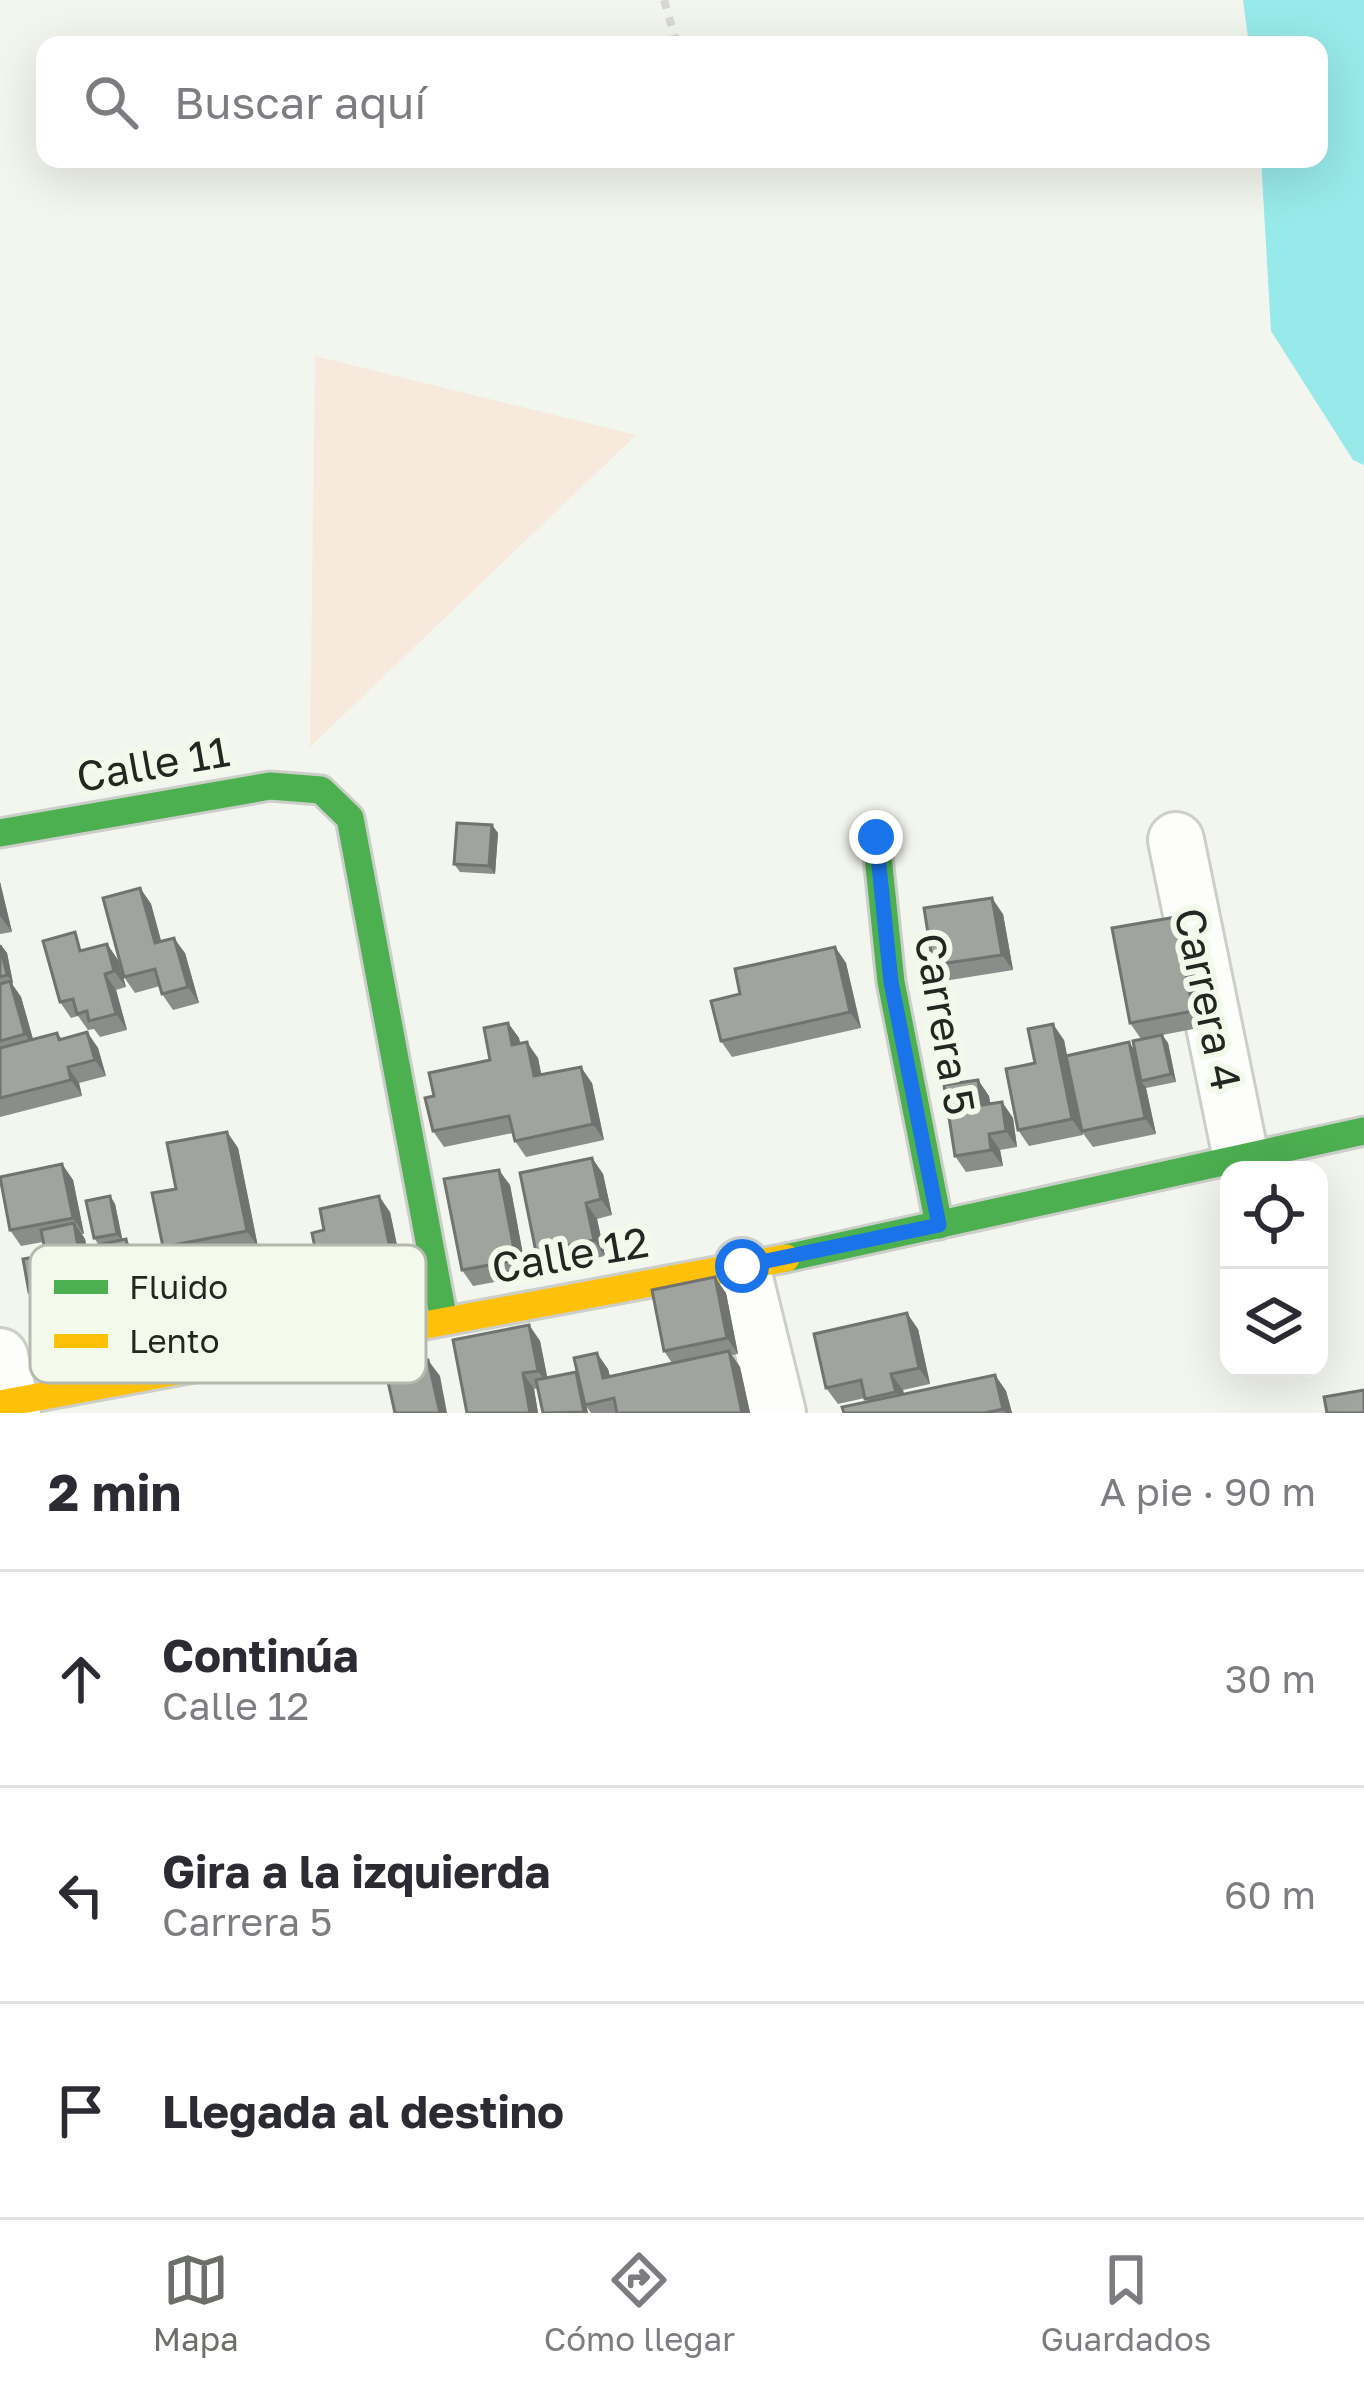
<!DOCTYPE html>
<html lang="es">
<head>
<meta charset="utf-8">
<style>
	body { margin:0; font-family:"Golos Text",sans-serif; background:#f7f7f7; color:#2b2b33 }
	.controls { position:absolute; right:36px; bottom:36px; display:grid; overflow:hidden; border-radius:24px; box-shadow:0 12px 48px #0002 }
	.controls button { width:108px; height:108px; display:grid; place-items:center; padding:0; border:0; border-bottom:3px solid #e1e1e2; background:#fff; color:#2b2b33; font:60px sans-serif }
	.stop { position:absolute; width:36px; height:36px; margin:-27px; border:9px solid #1a73e8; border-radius:50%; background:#fff }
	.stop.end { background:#1a73e8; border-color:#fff; box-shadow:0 3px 12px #0008 }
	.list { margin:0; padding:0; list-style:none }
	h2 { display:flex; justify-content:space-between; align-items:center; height:156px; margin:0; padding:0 48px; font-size:51px }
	h2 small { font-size:39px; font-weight:400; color:#7c7c81 }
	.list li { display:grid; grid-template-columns:78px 1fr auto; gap:36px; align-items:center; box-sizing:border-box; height:216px; padding:0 48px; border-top:3px solid #e1e1e2 }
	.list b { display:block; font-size:45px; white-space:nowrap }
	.list p { margin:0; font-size:39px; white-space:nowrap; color:#7c7c81 }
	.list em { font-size:39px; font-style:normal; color:#7c7c81 }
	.icon { flex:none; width:66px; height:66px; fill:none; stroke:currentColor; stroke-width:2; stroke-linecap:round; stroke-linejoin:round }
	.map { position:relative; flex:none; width:1364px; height:1413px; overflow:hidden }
	.search { position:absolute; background:#fff; box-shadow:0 12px 48px #0002; left:36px; right:36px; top:36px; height:132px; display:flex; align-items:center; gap:30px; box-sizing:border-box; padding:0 42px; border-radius:24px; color:#7c7c81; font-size:45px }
	.sheet { height:804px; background:#fff }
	nav { display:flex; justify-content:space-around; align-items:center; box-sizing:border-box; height:168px; border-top:3px solid #e1e1e2; background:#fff; font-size:33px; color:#7c7c81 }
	nav a { display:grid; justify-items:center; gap:6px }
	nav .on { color:#6c6f69 }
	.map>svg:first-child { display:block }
	.green { fill:#f7eadc }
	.water { fill:#98e9e9 }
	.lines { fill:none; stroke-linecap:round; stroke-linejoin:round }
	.street-casing { stroke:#cccfc9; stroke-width:60 }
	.fast-casing { stroke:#cccfc9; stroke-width:33 }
	.slow-casing { stroke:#cccfc9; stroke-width:33 }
	.path { stroke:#d7d8d5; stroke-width:8; stroke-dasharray:9 9; stroke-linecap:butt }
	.street { stroke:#fdfefc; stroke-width:54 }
	.fast { stroke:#4caf50; stroke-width:27 }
	.slow { stroke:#ffc107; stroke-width:27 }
	.wall { fill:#8a8d89 }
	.shaded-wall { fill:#70736f }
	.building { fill:#a0a49f; stroke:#70736f; stroke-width:3 }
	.route { stroke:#1a73e8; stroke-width:15 }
	.labels { text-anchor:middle; stroke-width:12; stroke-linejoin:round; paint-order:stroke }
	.street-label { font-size:42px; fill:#232621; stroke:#f3faeb }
	.key { fill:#f3faeb; stroke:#b5baae; stroke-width:3 }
	.key-label { font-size:33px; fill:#232621 }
</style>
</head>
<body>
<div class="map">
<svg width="1364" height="1413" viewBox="0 0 1364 1413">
	<rect width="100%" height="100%" fill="#f3f6ee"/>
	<path class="green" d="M 315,356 L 636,435 L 310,747 Z"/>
	<path class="water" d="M 1243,0 L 1364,0 L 1364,465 L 1353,460 L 1271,331 L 1261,159 L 1319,159 L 1319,45 L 1249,45 Z"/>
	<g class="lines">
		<g class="street-casing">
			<g id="street">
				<path d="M 1176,840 L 1241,1158"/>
				<path d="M 742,1266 L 778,1413"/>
				<path d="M 0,1356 L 13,1413"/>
			</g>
		</g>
		<g class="fast-casing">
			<g id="fast">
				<path d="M 0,833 L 270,786 L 321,790 L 350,818 L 444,1321"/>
				<path d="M 876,837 L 891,982 L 939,1225"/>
				<path d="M 786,1258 L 1364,1131"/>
			</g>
		</g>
		<g class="slow-casing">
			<path id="slow" d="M 0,1404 L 786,1258"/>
		</g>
		<path class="path" d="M 664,0 L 677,45"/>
		<use href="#street" class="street"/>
		<use href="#fast" class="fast"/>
		<use href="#slow" class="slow"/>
	</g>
	<g class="wall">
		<path d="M 492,825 L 498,833 L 495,874 L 460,872 L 454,864 Z"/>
		<path d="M 0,882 L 12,932 L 0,934 Z"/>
		<path d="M 140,888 L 151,904 L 161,941 L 185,953 L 199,1003 L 173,1010 L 162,994 L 160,986 L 135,993 L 124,977 Z"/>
		<path d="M 1003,914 L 1013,970 L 944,981 L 933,965 Z"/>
		<path d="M 1187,933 L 1204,1027 L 1162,1035 L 1168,1043 L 1176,1082 L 1146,1088 L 1156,1134 L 1093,1147 L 1082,1132 L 1083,1135 L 1029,1146 L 1018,1130 L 1035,1063 L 1064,1040 L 1067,1056 L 1135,1051 L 1141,1039 L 1130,1023 Z"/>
		<path d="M 107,944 L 118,960 L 126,987 L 116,990 L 127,1030 L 100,1037 L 94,1029 L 88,1030 L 78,1016 L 71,1018 L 60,1002 L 86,949 Z"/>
		<path d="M 0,945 L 7,953 L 13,983 L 12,984 L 21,997 L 33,1039 L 57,1033 L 62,1039 L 87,1032 L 98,1048 L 106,1076 L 79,1083 L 82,1096 L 0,1117 Z"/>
		<path d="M 835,947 L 846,963 L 861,1028 L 732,1057 L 721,1041 L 740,994 Z"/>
		<path d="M 508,1023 L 519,1038 L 520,1044 L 538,1058 L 541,1075 L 592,1083 L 604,1140 L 526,1157 L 515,1141 L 513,1133 L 444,1147 L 433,1131 L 434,1096 L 490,1060 Z"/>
		<path d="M 978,1080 L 989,1096 L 990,1104 L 1002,1102 L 1013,1118 L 1017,1147 L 1000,1150 L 1003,1166 L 966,1172 L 955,1156 Z"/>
		<path d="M 227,1132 L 238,1148 L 258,1247 L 174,1263 L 163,1247 L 176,1189 Z"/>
		<path d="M 592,1158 L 603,1174 L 612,1215 L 597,1219 L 605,1256 L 548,1268 L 536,1252 Z"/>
		<path d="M 62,1164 L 73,1180 L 84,1234 L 82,1234 L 85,1239 L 94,1286 L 106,1283 L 99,1245 L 94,1238 L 110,1196 L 115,1204 L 122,1240 L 126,1239 L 131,1248 L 141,1293 L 119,1297 L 131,1347 L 52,1363 L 41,1347 L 34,1300 L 29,1292 L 46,1255 L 43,1242 L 21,1246 L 10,1230 Z"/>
		<path d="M 510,1185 L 527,1276 L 473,1286 L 462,1270 Z"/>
		<path d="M 390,1212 L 407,1293 L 335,1308 L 324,1292 L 324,1230 Z"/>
		<path d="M 726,1293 L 738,1354 L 732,1355 L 740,1367 L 750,1413 L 591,1413 L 586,1406 L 588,1413 L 543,1413 L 538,1388 L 534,1389 L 538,1413 L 467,1413 L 529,1325 L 540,1341 L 547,1377 L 579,1376 L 608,1369 L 610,1376 L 672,1363 L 664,1351 Z"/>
		<path d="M 918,1329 L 930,1384 L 903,1390 L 904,1394 L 995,1375 L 1006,1391 L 1012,1413 L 844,1413 L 868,1402 L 865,1398 L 838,1404 L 826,1388 Z"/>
	</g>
	<g class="shaded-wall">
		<path d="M 492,825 L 498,833 L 495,874 L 489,866 Z"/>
		<path d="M 0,882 L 12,932 L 0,916 Z"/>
		<path d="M 140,888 L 151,904 L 166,959 L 155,943 Z"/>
		<path d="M 992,898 L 1003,914 L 1013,970 L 1002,955 Z"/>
		<path d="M 1176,917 L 1187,933 L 1204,1027 L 1193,1011 Z"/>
		<path d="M 174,938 L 185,953 L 199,1003 L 188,987 Z"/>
		<path d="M 107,944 L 118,960 L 126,987 L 114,971 Z"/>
		<path d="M 1,945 L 7,953 L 13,983 L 7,975 Z"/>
		<path d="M 835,947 L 846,963 L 861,1028 L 850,1012 Z"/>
		<path d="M 105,974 L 116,990 L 127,1030 L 116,1014 Z"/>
		<path d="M 10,981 L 21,997 L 36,1050 L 25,1034 Z"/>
		<path d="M 508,1023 L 519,1038 L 524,1061 L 512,1045 Z"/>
		<path d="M 1053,1024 L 1064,1040 L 1083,1135 L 1072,1119 Z"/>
		<path d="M 87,1032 L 98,1048 L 106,1076 L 95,1060 Z"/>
		<path d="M 1162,1035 L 1168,1043 L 1176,1082 L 1171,1074 Z"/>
		<path d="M 527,1042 L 538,1058 L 545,1092 L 534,1076 Z"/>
		<path d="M 1129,1042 L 1140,1058 L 1141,1081 L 1146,1088 L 1156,1134 L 1145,1118 Z"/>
		<path d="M 68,1067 L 79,1083 L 82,1096 L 71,1080 Z"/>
		<path d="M 581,1067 L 592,1083 L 604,1140 L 593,1124 Z"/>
		<path d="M 978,1080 L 989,1096 L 993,1121 L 982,1105 Z"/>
		<path d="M 1002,1102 L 1013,1118 L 1017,1147 L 1006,1131 Z"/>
		<path d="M 227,1132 L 238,1148 L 258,1247 L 247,1231 Z"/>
		<path d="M 989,1134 L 1000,1150 L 1003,1166 L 991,1150 Z"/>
		<path d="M 592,1158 L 603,1174 L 612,1215 L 601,1199 Z"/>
		<path d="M 62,1164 L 73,1180 L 84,1234 L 73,1218 Z"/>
		<path d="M 499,1170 L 510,1185 L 527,1276 L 516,1260 Z"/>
		<path d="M 110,1196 L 115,1204 L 123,1242 L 117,1234 Z"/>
		<path d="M 379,1196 L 390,1212 L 407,1293 L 396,1277 Z"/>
		<path d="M 586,1203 L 597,1219 L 605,1256 L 594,1240 Z"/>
		<path d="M 74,1223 L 85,1239 L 96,1298 L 84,1282 Z"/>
		<path d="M 126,1239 L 131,1248 L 141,1293 L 135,1284 Z"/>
		<path d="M 715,1277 L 726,1293 L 738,1354 L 727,1338 Z"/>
		<path d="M 109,1283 L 120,1299 L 131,1347 L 119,1331 Z"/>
		<path d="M 907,1313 L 918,1329 L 930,1384 L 919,1368 Z"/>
		<path d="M 529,1325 L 540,1341 L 549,1386 L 538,1371 Z"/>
		<path d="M 729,1351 L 740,1367 L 750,1413 L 742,1413 Z"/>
		<path d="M 597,1353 L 608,1369 L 614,1394 L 603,1378 Z"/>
		<path d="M 428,1360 L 440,1376 L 447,1413 L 440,1413 Z"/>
		<path d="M 576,1372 L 581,1380 L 588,1413 L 584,1413 Z"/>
		<path d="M 523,1373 L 534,1389 L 538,1413 L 530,1413 Z"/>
		<path d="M 891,1374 L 903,1390 L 907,1408 L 896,1392 Z"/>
		<path d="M 995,1375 L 1006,1391 L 1012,1413 L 1006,1413 L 1003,1409 Z"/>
	</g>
	<g class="building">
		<path d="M 457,823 L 492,825 L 489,866 L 454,864 Z"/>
		<path d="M 140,888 L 155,943 L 174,938 L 188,987 L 162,994 L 155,969 L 124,977 L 103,898 Z"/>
		<path d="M 992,898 L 1002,955 L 933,965 L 924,908 Z"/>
		<path d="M 1176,917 L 1193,1011 L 1130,1023 L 1112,928 Z"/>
		<path d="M 75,932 L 80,951 L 107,944 L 114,971 L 105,974 L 116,1014 L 89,1021 L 87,1011 L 77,1014 L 73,999 L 60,1002 L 43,941 Z"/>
		<path d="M 0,945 L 7,975 L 0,977 Z"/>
		<path d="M 835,947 L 850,1012 L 721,1041 L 711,1001 L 740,994 L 735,969 Z"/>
		<path d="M 10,981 L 25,1034 L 0,1041 L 0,984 Z"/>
		<path d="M 508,1023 L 512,1045 L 527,1042 L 534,1076 L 581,1067 L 593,1124 L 515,1141 L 509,1116 L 433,1131 L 425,1098 L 434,1096 L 429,1073 L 490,1060 L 484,1028 Z"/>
		<path d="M 1053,1024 L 1072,1119 L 1018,1130 L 1006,1069 L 1035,1063 L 1028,1029 Z"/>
		<path d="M 87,1032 L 95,1060 L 68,1067 L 71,1080 L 0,1098 L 0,1048 L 57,1033 L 59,1040 Z"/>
		<path d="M 1162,1035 L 1171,1074 L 1141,1081 L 1133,1041 Z"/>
		<path d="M 1129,1042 L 1145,1118 L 1082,1131 L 1066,1056 Z"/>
		<path d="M 978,1080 L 982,1105 L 1002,1102 L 1006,1131 L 989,1134 L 991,1150 L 955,1156 L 944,1085 Z"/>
		<path d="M 227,1132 L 247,1231 L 163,1247 L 152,1193 L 176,1189 L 167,1143 Z"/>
		<path d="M 592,1158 L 601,1199 L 586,1203 L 594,1240 L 536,1252 L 520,1173 Z"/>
		<path d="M 62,1164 L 73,1218 L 10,1230 L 0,1177 Z"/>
		<path d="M 499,1170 L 516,1260 L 462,1270 L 444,1179 Z"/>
		<path d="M 110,1196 L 117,1234 L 94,1238 L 86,1201 Z"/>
		<path d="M 379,1196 L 396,1277 L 324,1292 L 312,1233 L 324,1230 L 320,1209 Z"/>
		<path d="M 74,1223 L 84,1282 L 29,1292 L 23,1259 L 46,1255 L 41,1230 Z"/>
		<path d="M 126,1239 L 135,1284 L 113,1289 L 109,1283 L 106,1283 L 98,1245 Z"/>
		<path d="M 715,1277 L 727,1338 L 664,1351 L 652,1290 Z"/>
		<path d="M 907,1313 L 919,1368 L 891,1374 L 896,1392 L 865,1399 L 861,1380 L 826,1388 L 814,1334 Z"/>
		<path d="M 529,1325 L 538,1371 L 523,1373 L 530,1413 L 467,1413 L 453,1340 Z"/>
		<path d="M 406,1350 L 409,1365 L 428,1360 L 440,1413 L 395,1413 L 382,1355 Z"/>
		<path d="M 729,1351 L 742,1413 L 617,1413 L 614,1398 L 585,1405 L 574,1358 L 597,1353 L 603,1378 Z"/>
		<path d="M 576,1372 L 584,1412 L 543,1413 L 536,1380 Z"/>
		<path d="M 995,1375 L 1003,1409 L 985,1413 L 844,1413 L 842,1407 Z"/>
		<path d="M 1364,1390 L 1364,1413 L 1327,1413 L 1324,1397 Z"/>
	</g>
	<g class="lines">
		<path class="route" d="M 742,1266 L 939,1225 L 891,982 L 876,837"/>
	</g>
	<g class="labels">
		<g class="street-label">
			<text transform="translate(153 764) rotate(-10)" y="15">Calle 11</text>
			<text transform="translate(1208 999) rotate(78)" y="15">Carrera 4</text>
			<text transform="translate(945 1024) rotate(80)" y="15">Carrera 5</text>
			<text transform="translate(570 1255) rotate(-10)" y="15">Calle 12</text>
		</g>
	</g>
	<rect x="30" y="1245" width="396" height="138" rx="18" class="key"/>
	<rect x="54" y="1280" width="54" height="14" fill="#4caf50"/>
	<rect x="54" y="1334" width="54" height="14" fill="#ffc107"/>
	<g class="key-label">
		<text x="129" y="1299">Fluido</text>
		<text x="129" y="1353">Lento</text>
	</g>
</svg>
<div class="controls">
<button><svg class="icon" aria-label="locate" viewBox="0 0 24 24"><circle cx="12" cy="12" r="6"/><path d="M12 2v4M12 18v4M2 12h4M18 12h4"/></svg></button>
<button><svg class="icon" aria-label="layers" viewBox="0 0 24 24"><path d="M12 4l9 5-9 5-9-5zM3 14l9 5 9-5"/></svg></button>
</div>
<div class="stop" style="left:742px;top:1266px"></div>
<div class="stop end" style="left:876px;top:837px"></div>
<div class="search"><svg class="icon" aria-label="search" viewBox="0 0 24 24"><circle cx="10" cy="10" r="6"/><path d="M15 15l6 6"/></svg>Buscar aquí</div>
</div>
<section class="sheet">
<h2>2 min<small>A pie · 90 m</small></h2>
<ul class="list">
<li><svg class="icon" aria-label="ahead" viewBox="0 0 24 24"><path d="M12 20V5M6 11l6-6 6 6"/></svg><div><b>Continúa</b><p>Calle 12</p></div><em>30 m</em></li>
<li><svg class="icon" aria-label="left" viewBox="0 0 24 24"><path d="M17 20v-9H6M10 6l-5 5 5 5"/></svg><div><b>Gira a la izquierda</b><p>Carrera 5</p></div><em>60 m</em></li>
<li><svg class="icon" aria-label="arrive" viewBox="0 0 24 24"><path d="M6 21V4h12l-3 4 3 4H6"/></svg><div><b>Llegada al destino</b></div></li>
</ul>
</section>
<nav>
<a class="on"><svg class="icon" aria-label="map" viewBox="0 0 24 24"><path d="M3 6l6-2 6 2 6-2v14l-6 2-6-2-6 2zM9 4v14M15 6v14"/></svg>Mapa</a>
<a><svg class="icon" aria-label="directions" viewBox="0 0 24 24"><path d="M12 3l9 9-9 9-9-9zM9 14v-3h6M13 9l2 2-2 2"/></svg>Cómo llegar</a>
<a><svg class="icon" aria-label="saved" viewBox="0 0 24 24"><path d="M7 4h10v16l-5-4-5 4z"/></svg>Guardados</a>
</nav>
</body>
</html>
